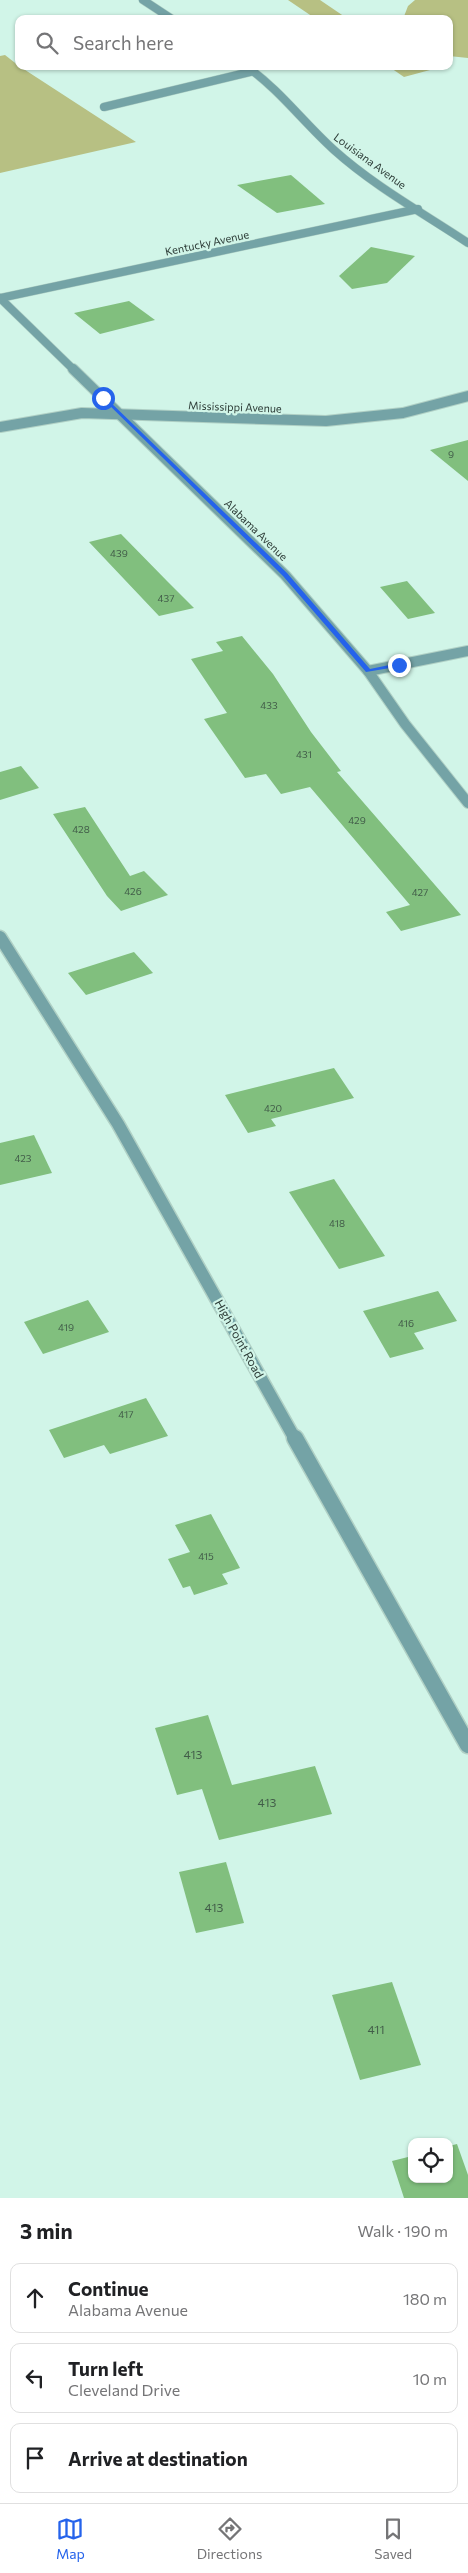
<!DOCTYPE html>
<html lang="en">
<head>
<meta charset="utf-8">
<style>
	body { margin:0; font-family:Commissioner,sans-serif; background:#f6f6f6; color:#202124 }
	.controls { position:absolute; right:15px; bottom:15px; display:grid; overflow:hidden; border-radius:10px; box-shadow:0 1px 4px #0004 }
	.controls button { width:45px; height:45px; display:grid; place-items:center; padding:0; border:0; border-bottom:1px solid #e0e0e0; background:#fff; color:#202124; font:25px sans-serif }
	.stop { position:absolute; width:15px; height:15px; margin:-11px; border:4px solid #2563eb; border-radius:50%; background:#fff }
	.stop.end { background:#2563eb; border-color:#fff; box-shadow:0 1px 5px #0008 }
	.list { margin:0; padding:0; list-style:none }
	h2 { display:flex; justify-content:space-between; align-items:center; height:65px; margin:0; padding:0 20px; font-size:21px }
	h2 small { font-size:16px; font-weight:400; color:#757577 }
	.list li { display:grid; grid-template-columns:32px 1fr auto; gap:15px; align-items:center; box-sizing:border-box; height:70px; margin:0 10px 10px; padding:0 10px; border:1px solid #e0e0e0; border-radius:10px }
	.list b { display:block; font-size:19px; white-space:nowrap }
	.list p { margin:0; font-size:16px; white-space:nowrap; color:#757577 }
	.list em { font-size:16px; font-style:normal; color:#757577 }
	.icon { flex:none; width:28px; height:28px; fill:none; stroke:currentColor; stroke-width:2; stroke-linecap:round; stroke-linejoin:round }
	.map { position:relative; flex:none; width:468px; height:2198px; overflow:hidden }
	.search { position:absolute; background:#fff; box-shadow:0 1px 4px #0004; left:15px; right:15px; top:15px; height:55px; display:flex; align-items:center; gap:12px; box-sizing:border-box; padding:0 18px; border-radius:10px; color:#757577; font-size:19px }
	.sheet { height:305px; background:#fff }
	nav { display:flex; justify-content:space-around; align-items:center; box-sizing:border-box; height:70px; border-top:1px solid #e0e0e0; background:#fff; font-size:14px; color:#757577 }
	nav a { display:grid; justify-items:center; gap:2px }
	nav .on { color:#2563eb }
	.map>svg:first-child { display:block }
	.green { fill:#b7c083 }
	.building { fill:#81bf7e }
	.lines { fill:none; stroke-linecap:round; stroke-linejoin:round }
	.minor-far3-casing { stroke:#b0d0c5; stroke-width:9 }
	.minor-far2-casing { stroke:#b0d0c5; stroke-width:12 }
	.minor-far1-casing { stroke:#b0d0c5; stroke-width:15 }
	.minor-casing { stroke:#b0d0c5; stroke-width:19 }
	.minor-far3 { stroke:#74a3a6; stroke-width:8 }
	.minor-far2 { stroke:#74a3a6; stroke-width:10 }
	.minor-far1 { stroke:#74a3a6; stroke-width:12 }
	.minor { stroke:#74a3a6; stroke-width:16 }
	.route { fill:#2563eb }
	.labels { text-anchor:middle; stroke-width:4.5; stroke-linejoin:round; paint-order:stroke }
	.number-label { font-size:10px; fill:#425d49 }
	.far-street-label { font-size:11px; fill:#2d3c37; stroke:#d1f5e8 }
	.street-label { font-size:12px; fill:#2d3c37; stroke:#d1f5e8 }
	.near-number-label { font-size:12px; fill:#425d49 }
</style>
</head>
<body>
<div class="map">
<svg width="468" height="2198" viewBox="0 0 468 2198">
	<rect width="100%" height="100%" fill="#d1f5e8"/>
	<g class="green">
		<path d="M 288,0 L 320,0 L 348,19 L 316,19 Z"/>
		<path d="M 415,0 L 468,0 L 468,58 L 449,56 L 449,19 L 403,19 L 408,6 Z"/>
		<path d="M 5,55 L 19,66 L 136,142 L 0,173 L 0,56 Z"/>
		<path d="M 388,66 L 425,66 L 430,70 L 404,77 Z"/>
	</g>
	<g class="building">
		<path d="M 291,175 L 325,204 L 277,213 L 237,185 Z"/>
		<path d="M 371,247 L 415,256 L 387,283 L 352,289 L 339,276 Z"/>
		<path d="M 129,301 L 155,320 L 100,334 L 74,313 Z"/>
		<path d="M 468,440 L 468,481 L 430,450 Z"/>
		<path d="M 121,534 L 167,581 L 194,608 L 159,616 L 89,542 Z"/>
		<path d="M 407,581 L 435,613 L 408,619 L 380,587 Z"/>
		<path d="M 242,636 L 273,674 L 311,732 L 341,771 L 337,772 L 461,915 L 401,931 L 386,912 L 410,905 L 310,787 L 281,794 L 266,774 L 245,778 L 204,719 L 227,713 L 191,659 L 223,651 L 216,642 Z"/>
		<path d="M 21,766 L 39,788 L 0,800 L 0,772 Z"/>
		<path d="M 85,807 L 130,876 L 144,871 L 168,895 L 121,911 L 107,896 L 53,814 Z"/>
		<path d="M 134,952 L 153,973 L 86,995 L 68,973 Z"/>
		<path d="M 334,1068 L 354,1098 L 271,1119 L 276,1126 L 248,1133 L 225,1095 Z"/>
		<path d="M 34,1135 L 52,1173 L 0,1185 L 0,1143 Z"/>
		<path d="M 334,1179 L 385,1256 L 339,1269 L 289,1192 Z"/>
		<path d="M 438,1291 L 457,1321 L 414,1333 L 424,1349 L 390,1358 L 363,1311 Z"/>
		<path d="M 88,1300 L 109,1332 L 43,1354 L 24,1322 Z"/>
		<path d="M 146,1398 L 168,1436 L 110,1454 L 104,1445 L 64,1458 L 49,1430 Z"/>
		<path d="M 211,1514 L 240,1568 L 222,1574 L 228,1584 L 194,1595 L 190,1586 L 183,1588 L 168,1559 L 190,1552 L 175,1525 Z"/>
		<path d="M 208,1715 L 232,1785 L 315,1766 L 332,1814 L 219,1840 L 202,1789 L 177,1795 L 155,1728 Z"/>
		<path d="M 226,1862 L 244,1923 L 196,1933 L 179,1872 Z"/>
		<path d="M 392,1982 L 421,2065 L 360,2080 L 332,1995 Z"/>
		<path d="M 457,2144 L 468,2175 L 468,2198 L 404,2198 L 392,2161 L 412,2156 L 412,2179 L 449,2179 L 449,2146 Z"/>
	</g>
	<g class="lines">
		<g class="minor-far3-casing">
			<g id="minor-far3">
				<path d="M 143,0 L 172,19"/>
				<path d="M 246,66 C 280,90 303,122 334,150 C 374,186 423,213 468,243"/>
				<path d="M 104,107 L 254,71"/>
				<path d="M 0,298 L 75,371"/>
				<path d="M 0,298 L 418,209"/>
			</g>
		</g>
		<g class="minor-far2-casing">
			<g id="minor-far2">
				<path d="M 73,369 L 285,575 L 368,671 L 405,724 L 468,803"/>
				<path d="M 0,427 L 82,413 L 326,421 L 403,413 L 468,396"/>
				<path d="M 368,671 L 468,651"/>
			</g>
		</g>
		<g class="minor-far1-casing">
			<path id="minor-far1" d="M 0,937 L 118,1124 L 295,1439"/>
		</g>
		<g class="minor-casing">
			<path id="minor" d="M 295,1438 L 468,1745"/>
		</g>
		<use href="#minor-far3" class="minor-far3"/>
		<use href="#minor-far2" class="minor-far2"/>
		<use href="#minor-far1" class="minor-far1"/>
		<use href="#minor" class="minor"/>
	</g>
	<path class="route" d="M 101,397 L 105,397 L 287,573 L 370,669 L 399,663 L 402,666 L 366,672 L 283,576 Z"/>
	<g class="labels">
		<g class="number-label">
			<text x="451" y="458">9</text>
			<text x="119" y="557">439</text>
			<text x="166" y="602">437</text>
			<text x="269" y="709">433</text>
			<text x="304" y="758">431</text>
			<text x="357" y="824">429</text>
			<text x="81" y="833">428</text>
			<text x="133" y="895">426</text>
			<text x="420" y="896">427</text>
			<text x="273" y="1112">420</text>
			<text x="23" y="1162">423</text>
			<text x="337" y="1227">418</text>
			<text x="406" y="1327">416</text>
			<text x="66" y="1331">419</text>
			<text x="126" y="1418">417</text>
			<text x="206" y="1560">415</text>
		</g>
		<g class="far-street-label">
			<text transform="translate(370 161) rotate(36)" y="4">Louisiana Avenue</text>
			<text transform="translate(207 243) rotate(-12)" y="4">Kentucky Avenue</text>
			<text transform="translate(235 407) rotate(2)" y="4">Mississippi Avenue</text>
			<text transform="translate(256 530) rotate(44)" y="4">Alabama Avenue</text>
		</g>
		<g class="street-label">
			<text transform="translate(239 1339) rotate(61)" y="4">High Point Road</text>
		</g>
		<g class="near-number-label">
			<text x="193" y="1759">413</text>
			<text x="267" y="1807">413</text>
			<text x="214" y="1912">413</text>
			<text x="376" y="2034">411</text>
		</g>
	</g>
</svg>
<div class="controls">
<button><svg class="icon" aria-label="locate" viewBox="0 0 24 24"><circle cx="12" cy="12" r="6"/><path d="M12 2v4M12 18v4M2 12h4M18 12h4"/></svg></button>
</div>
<div class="stop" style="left:103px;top:398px"></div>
<div class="stop end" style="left:399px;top:665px"></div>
<div class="search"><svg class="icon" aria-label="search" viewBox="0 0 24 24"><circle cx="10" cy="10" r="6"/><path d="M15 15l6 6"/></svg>Search here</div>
</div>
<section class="sheet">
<h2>3 min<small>Walk · 190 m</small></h2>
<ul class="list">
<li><svg class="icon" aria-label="ahead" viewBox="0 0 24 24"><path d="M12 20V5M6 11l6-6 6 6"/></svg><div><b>Continue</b><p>Alabama Avenue</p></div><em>180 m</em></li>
<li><svg class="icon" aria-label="left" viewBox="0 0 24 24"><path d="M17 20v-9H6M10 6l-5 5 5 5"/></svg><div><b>Turn left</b><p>Cleveland Drive</p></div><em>10 m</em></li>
<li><svg class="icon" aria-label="arrive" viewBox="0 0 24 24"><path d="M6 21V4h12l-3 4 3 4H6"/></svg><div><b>Arrive at destination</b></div></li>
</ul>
</section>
<nav>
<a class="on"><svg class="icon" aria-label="map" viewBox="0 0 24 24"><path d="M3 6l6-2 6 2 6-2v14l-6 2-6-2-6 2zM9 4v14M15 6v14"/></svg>Map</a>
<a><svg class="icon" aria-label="directions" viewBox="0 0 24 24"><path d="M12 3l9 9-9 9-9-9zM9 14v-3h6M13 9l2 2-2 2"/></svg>Directions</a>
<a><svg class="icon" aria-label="saved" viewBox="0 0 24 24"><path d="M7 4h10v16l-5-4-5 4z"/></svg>Saved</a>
</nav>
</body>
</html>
